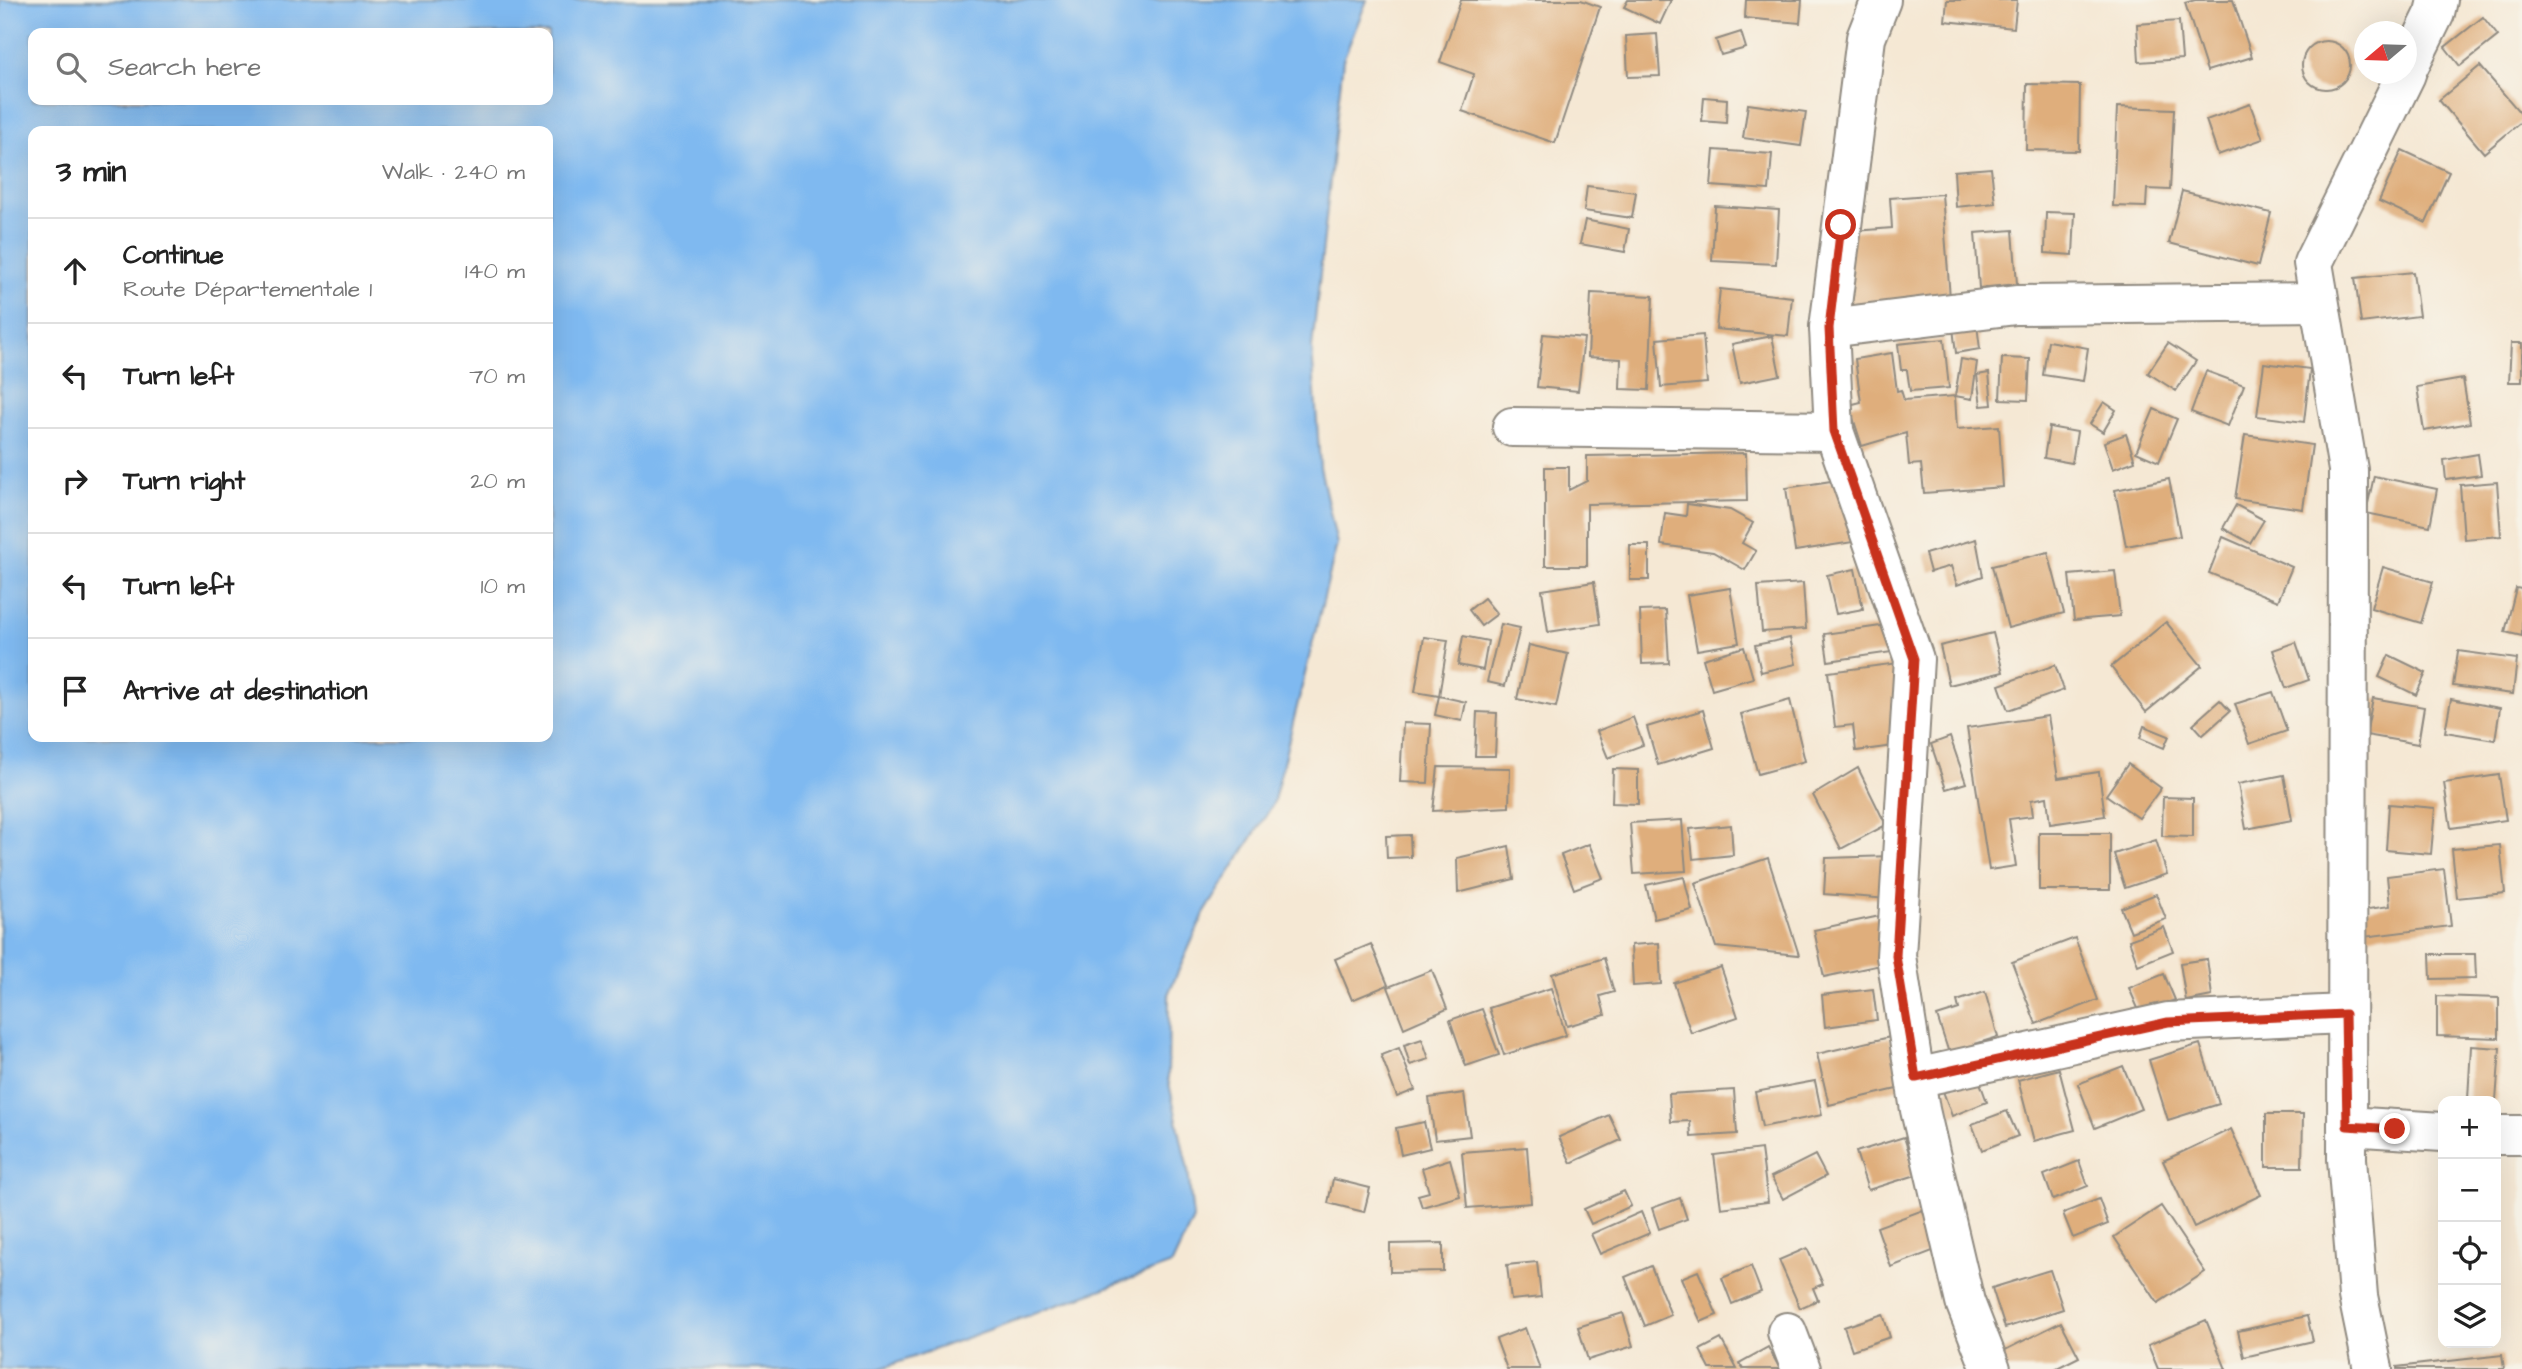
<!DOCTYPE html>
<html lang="en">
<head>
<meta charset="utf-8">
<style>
	body { margin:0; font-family:"Architects Daughter",sans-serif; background:#f6f6f6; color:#222 }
	.controls { position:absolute; right:21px; bottom:21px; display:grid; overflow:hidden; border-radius:14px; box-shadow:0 7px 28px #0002 }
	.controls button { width:63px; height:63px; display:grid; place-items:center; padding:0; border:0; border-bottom:2px solid #e0e0e0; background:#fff; color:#222; font:35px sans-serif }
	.compass { position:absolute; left:2354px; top:21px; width:63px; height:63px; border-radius:50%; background:#fff; box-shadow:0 7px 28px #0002; rotate:251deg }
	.stop { position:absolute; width:21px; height:21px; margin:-16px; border:5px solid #c8321e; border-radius:50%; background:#fff }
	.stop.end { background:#c8321e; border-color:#fff; box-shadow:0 2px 7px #0008 }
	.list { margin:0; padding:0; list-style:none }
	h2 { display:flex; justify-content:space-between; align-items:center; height:91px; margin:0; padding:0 28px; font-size:30px }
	h2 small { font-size:23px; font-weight:400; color:#767676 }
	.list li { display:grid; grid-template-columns:46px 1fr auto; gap:21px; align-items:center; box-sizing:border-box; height:105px; padding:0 28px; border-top:2px solid #e0e0e0 }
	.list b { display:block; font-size:26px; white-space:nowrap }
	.list p { margin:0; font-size:23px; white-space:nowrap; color:#767676 }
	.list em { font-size:23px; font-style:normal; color:#767676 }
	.icon { flex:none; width:38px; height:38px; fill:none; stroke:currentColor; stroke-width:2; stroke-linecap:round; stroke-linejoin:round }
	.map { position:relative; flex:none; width:2522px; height:1369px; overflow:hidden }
	.search { position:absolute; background:#fff; box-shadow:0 7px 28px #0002; left:28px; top:28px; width:525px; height:77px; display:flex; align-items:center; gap:18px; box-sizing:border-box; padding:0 24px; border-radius:14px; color:#767676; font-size:26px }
	.panel { position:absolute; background:#fff; box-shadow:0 7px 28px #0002; left:28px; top:126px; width:525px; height:616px; border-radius:14px }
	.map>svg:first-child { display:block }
	.water { fill:#7fb9f0; stroke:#55728e; stroke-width:2; fill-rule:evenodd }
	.building { fill:#dfae7b }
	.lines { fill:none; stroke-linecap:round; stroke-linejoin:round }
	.minor-casing { stroke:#908a80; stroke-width:42 }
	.primary-casing { stroke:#908a80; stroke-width:42 }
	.minor { stroke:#fff; stroke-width:38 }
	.primary { stroke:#fff; stroke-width:38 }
	.route { stroke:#c8321e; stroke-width:9 }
</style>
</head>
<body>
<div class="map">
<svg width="2522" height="1369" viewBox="0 0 2522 1369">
	<rect width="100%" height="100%" fill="#f7f3e8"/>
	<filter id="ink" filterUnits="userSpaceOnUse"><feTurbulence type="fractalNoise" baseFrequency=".0143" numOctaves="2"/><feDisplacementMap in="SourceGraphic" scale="14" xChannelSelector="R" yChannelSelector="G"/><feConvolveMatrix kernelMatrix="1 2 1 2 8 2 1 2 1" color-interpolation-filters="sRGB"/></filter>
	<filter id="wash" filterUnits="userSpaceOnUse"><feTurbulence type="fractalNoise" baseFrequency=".00686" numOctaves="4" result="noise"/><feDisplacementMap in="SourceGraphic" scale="28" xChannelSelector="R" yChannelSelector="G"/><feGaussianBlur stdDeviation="1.57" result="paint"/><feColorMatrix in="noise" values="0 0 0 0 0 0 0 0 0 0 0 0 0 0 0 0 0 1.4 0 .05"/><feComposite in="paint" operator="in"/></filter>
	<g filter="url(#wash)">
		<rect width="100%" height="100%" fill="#f5e8d4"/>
		<path class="water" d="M 0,0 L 1367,0 L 1343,60 L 1312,348 L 1320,467 L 1337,544 L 1273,804 L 1204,914 L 1169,992 L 1168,1079 L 1188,1170 L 1193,1219 L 1172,1264 L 880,1369 L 0,1369 ZM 33,33 L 548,33 L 548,100 L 33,100 ZM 33,131 L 548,131 L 548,737 L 33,737 Z"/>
		<g id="blocks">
			<g class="building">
				<path d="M 1461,0 L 1581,0 L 1600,7 L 1555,143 L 1462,111 L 1474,74 L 1440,62 Z"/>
				<path d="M 1628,0 L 1671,0 L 1660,24 L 1624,7 Z"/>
				<path d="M 1746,0 L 1802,0 L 1800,23 L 1745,18 Z"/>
				<path d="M 1947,0 L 2017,0 L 2014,28 L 1945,21 Z"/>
				<path d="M 2195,0 L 2233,0 L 2252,57 L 2207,71 L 2185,3 Z"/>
				<path d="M 2483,17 L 2498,36 L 2460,66 L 2445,47 Z"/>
				<path d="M 2179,21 L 2182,59 L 2139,62 L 2137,24 Z"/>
				<path d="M 1741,32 L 1746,48 L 1721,55 L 1716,40 Z"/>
				<path d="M 1657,34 L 1660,76 L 1628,77 L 1626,36 Z"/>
				<circle cx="2326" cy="65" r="24"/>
				<path d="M 2480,66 L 2522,115 L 2522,121 L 2484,153 L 2439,100 Z"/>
				<path d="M 2027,84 L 2080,85 L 2079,151 L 2026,150 Z"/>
				<path d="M 1704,97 L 1727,99 L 1726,123 L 1702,121 Z"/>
				<path d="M 1748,104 L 1806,112 L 1801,146 L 1743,138 Z"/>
				<path d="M 2250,104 L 2263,139 L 2218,155 L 2206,120 Z"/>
				<path d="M 2117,107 L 2174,109 L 2170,190 L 2147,189 L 2146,207 L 2113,206 Z"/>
				<path d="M 1714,150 L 1772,154 L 1769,190 L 1711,186 Z"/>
				<path d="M 2402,150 L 2449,172 L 2426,223 L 2379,201 Z"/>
				<path d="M 1991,168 L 1995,203 L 1956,207 L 1954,171 Z"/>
				<path d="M 1587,186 L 1636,192 L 1632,218 L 1584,211 Z"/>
				<path d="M 2182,191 L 2271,213 L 2258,266 L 2169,243 Z"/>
				<path d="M 1942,194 L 1950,298 L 1848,306 L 1843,232 L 1892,228 L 1890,198 Z"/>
				<path d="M 1715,206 L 1779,210 L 1776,264 L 1712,261 Z"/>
				<path d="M 2046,212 L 2075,213 L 2073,255 L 2045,253 Z"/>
				<path d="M 1585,220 L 1629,229 L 1625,252 L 1580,244 Z"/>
				<path d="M 2013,230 L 2017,284 L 1979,288 L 1975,233 Z"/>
				<path d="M 2413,272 L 2419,316 L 2361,323 L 2355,278 Z"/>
				<path d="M 1720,289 L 1792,297 L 1788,336 L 1716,329 Z"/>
				<path d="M 1591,293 L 1653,296 L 1649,390 L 1620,389 L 1621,359 L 1588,357 Z"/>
				<path d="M 1977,325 L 1980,349 L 1956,353 L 1953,328 Z"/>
				<path d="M 1543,334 L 1584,338 L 1578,391 L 1537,387 Z"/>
				<path d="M 1703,335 L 1707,383 L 1661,387 L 1657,339 Z"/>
				<path d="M 1772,336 L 1780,375 L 1740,383 L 1732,344 Z"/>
				<path d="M 1944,339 L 1949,388 L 1910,391 L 1907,370 L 1901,370 L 1898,344 Z"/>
				<path d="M 2048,341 L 2088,348 L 2083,381 L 2043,375 Z"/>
				<path d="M 2168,343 L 2196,361 L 2176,391 L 2148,373 Z"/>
				<path d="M 2511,343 L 2522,343 L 2522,382 L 2509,382 Z"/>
				<path d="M 1892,353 L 1897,391 L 1901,390 L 1904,400 L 1955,396 L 1957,429 L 1999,426 L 2003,487 L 1924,493 L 1921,464 L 1909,465 L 1906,433 L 1862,446 L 1849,405 L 1861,402 L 1855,359 Z"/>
				<path d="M 2002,358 L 2030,359 L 2028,400 L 2000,399 Z"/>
				<path d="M 1961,359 L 1977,362 L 1972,399 L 1955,396 Z"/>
				<path d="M 2264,363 L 2310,369 L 2304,422 L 2257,416 Z"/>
				<path d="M 2206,371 L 2244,385 L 2228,426 L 2191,412 Z"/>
				<path d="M 1989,373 L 1992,405 L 1981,406 L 1977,375 Z"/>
				<path d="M 2463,379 L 2470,423 L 2424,431 L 2417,387 Z"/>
				<path d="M 2104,402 L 2116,410 L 2103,432 L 2090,424 Z"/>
				<path d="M 2154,409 L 2177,419 L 2159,462 L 2136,452 Z"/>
				<path d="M 2049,427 L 2077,432 L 2072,463 L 2044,458 Z"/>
				<path d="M 2126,434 L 2135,461 L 2113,469 L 2104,442 Z"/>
				<path d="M 2245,435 L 2312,445 L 2303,509 L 2235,499 Z"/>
				<path d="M 1746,453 L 1747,501 L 1587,504 L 1587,566 L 1545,566 L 1545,467 L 1569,467 L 1569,490 L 1587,481 L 1587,456 Z"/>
				<path d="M 2478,454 L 2481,475 L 2446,480 L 2444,460 Z"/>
				<path d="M 2374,476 L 2437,489 L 2430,526 L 2366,513 Z"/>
				<path d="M 1844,479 L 1853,542 L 1795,551 L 1786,488 Z"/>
				<path d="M 2169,479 L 2180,536 L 2126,546 L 2115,490 Z"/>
				<path d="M 2497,482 L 2501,536 L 2464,539 L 2460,485 Z"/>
				<path d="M 1687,504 L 1730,510 L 1753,523 L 1742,543 L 1756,551 L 1745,570 L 1713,552 L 1661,545 L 1665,513 L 1686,516 Z"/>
				<path d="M 2236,505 L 2264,520 L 2250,543 L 2223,528 Z"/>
				<path d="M 2223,537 L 2292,567 L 2278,601 L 2209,573 Z"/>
				<path d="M 1976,539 L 1983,576 L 1957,585 L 1951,566 L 1930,572 L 1925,554 Z"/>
				<rect x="1630" y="545" width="19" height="35"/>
				<path d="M 2048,552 L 2064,613 L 2008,628 L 1992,566 Z"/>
				<path d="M 2383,567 L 2433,582 L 2421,623 L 2371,608 Z"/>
				<path d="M 1855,569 L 1863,609 L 1836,614 L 1827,575 Z"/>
				<path d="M 2115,571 L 2120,616 L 2074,620 L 2069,575 Z"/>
				<path d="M 1594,582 L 1600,624 L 1548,632 L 1542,590 Z"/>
				<path d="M 1803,583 L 1806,629 L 1762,632 L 1758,586 Z"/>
				<path d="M 1730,588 L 1739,643 L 1697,650 L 1687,595 Z"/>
				<path d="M 2516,588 L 2522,589 L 2522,636 L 2505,632 Z"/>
				<path d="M 1484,598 L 1497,614 L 1481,626 L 1469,610 Z"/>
				<path d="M 1666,610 L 1669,663 L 1642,664 L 1640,611 Z"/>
				<path d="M 2166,622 L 2202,666 L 2146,712 L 2111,667 Z"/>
				<path d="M 1501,624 L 1520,628 L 1505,686 L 1487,682 Z"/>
				<path d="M 1888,625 L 1892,652 L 1828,661 L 1824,634 Z"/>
				<path d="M 1993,633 L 2003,672 L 1949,685 L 1940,646 Z"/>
				<path d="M 1463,636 L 1488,641 L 1483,670 L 1458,665 Z"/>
				<path d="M 1424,637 L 1448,640 L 1439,696 L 1415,692 Z"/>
				<path d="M 1790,638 L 1796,664 L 1761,672 L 1755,645 Z"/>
				<path d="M 2296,642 L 2309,680 L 2286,688 L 2273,650 Z"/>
				<path d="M 1529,645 L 1568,654 L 1556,707 L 1517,699 Z"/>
				<path d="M 1744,647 L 1753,678 L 1712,690 L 1703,659 Z"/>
				<path d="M 2458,651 L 2517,659 L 2513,694 L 2453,686 Z"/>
				<path d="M 2389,655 L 2426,673 L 2416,695 L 2379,677 Z"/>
				<path d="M 1898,663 L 1908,744 L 1856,751 L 1853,725 L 1835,727 L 1828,672 Z"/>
				<path d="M 2055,665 L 2064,690 L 2008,710 L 1999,685 Z"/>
				<path d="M 2273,692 L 2287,731 L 2249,744 L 2235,704 Z"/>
				<path d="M 1439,696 L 1466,702 L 1462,721 L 1435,715 Z"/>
				<path d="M 2373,698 L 2424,707 L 2418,744 L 2366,735 Z"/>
				<path d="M 2451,699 L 2500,708 L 2495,740 L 2445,732 Z"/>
				<path d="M 1790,700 L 1805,761 L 1758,774 L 1741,714 Z"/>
				<path d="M 2220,700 L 2230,711 L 2203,735 L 2193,724 Z"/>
				<path d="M 1703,710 L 1714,748 L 1658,765 L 1647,727 Z"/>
				<path d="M 1477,712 L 1497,713 L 1495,756 L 1475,756 Z"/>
				<path d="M 2048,716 L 2058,778 L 2099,772 L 2105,816 L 2050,824 L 2047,797 L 2031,800 L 2033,816 L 2009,819 L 2016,866 L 1989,870 L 1967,728 Z"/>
				<path d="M 1633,717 L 1643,745 L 1608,758 L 1597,731 Z"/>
				<path d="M 1403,723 L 1431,724 L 1428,783 L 1400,782 Z"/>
				<path d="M 2144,726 L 2169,736 L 2164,748 L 2140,738 Z"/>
				<path d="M 1950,737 L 1966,783 L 1946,789 L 1931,744 Z"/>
				<path d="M 2128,764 L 2161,788 L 2139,818 L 2106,795 Z"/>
				<path d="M 1438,767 L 1510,768 L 1509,807 L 1433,811 Z"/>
				<path d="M 1858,768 L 1886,825 L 1841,849 L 1813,795 Z"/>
				<path d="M 1613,769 L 1638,770 L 1638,804 L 1612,803 Z"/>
				<path d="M 2284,775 L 2292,820 L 2246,829 L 2238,784 Z"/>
				<path d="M 2499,775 L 2506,820 L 2451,828 L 2444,783 Z"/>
				<path d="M 2163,797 L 2193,798 L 2193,837 L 2162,836 Z"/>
				<path d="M 2389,804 L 2435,808 L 2431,854 L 2386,850 Z"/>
				<path d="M 1682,820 L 1686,871 L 1634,874 L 1630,823 Z"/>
				<path d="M 1731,825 L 1733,855 L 1693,859 L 1690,829 Z"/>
				<rect x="2039" y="833" width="71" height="57"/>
				<path d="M 1410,835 L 1411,857 L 1387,858 L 1386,836 Z"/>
				<path d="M 2156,840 L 2167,874 L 2125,888 L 2114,854 Z"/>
				<path d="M 1589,844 L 1603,878 L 1574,889 L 1561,855 Z"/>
				<path d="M 2500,845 L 2505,893 L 2457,898 L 2452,849 Z"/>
				<path d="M 1509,846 L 1514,879 L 1458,893 L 1457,858 Z"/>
				<path d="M 1892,856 L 1889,899 L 1824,894 L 1826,858 Z"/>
				<path d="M 1768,858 L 1799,955 L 1716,947 L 1695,883 Z"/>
				<path d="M 2444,869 L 2451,926 L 2364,937 L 2361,910 L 2390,906 L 2387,876 Z"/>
				<path d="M 1684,877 L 1692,910 L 1654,919 L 1646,885 Z"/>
				<path d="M 2156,894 L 2166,919 L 2131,932 L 2121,908 Z"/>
				<path d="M 1880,916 L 1890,963 L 1824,977 L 1814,930 Z"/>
				<path d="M 2164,927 L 2173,951 L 2138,965 L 2129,940 Z"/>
				<path d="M 2075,938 L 2098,1000 L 2036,1024 L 2012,962 Z"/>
				<path d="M 1659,943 L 1661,984 L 1633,986 L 1631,945 Z"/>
				<path d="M 1371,944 L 1388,985 L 1352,1000 L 1335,959 Z"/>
				<path d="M 2430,954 L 2475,954 L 2476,978 L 2431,979 Z"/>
				<path d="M 1604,958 L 1614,992 L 1600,996 L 1605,1015 L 1567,1026 L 1552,974 Z"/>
				<path d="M 2207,959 L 2212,996 L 2186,1001 L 2180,963 Z"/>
				<path d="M 1721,967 L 1738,1017 L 1691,1033 L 1674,983 Z"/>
				<path d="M 1432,970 L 1447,1009 L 1404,1028 L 1388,987 Z"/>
				<path d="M 2164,974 L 2175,1000 L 2140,1013 L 2129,988 Z"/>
				<path d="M 1551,988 L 1566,1035 L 1504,1055 L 1489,1008 Z"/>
				<path d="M 1873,989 L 1877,1020 L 1825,1027 L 1822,995 Z"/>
				<path d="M 1985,992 L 1998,1037 L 1975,1044 L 1979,1055 L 1949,1053 L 1937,1016 L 1959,1009 L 1957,1001 Z"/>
				<path d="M 2437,996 L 2499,998 L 2499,1038 L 2437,1036 Z"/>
				<path d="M 1482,1009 L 1499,1055 L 1466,1066 L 1450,1020 Z"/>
				<path d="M 1890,1037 L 1901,1088 L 1829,1105 L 1817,1054 Z"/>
				<path d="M 1422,1039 L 1429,1059 L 1410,1065 L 1404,1045 Z"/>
				<path d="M 2200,1044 L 2219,1104 L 2168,1120 L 2149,1060 Z"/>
				<path d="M 2471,1046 L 2500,1048 L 2496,1101 L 2468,1099 Z"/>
				<path d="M 1399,1048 L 1415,1090 L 1397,1097 L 1381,1055 Z"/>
				<path d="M 2123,1066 L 2141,1109 L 2095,1128 L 2078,1084 Z"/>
				<path d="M 2059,1069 L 2075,1130 L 2034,1141 L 2018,1080 Z"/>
				<path d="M 1978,1077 L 1987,1102 L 1952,1116 L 1943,1091 Z"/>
				<path d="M 1815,1081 L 1822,1115 L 1762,1127 L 1755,1092 Z"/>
				<path d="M 1734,1090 L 1737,1134 L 1691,1137 L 1690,1121 L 1671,1122 L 1669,1094 Z"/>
				<path d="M 1464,1093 L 1470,1136 L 1435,1140 L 1429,1098 Z"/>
				<path d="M 2007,1111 L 2018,1136 L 1982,1150 L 1972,1124 Z"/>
				<path d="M 2266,1114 L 2303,1114 L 2302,1167 L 2266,1167 Z"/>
				<path d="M 1609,1115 L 1621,1140 L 1571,1163 L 1559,1137 Z"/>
				<path d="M 1424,1122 L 1430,1148 L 1401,1155 L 1396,1128 Z"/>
				<path d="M 2231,1129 L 2261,1195 L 2194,1227 L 2163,1161 Z"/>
				<path d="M 1904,1137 L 1916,1175 L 1868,1190 L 1856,1152 Z"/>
				<path d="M 1527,1147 L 1531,1203 L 1467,1208 L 1462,1152 Z"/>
				<path d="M 1761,1149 L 1768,1202 L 1721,1208 L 1714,1155 Z"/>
				<path d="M 1815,1155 L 1826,1176 L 1783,1199 L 1771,1177 Z"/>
				<path d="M 1450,1159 L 1460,1196 L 1422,1207 L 1418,1195 L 1429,1192 L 1422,1168 Z"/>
				<path d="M 2079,1161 L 2088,1186 L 2053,1200 L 2044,1175 Z"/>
				<path d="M 1333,1179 L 1370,1188 L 1364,1212 L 1328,1203 Z"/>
				<path d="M 1624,1191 L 1631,1206 L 1591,1224 L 1584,1209 Z"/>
				<path d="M 1680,1198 L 1687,1219 L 1659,1229 L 1652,1208 Z"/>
				<path d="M 2099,1199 L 2108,1224 L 2073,1238 L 2063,1213 Z"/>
				<path d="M 2161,1206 L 2205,1272 L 2158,1303 L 2114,1237 Z"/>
				<path d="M 1923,1210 L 1938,1249 L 1891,1267 L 1877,1227 Z"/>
				<path d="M 1641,1212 L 1650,1233 L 1600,1254 L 1591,1234 Z"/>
				<path d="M 1443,1243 L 1443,1271 L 1390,1272 L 1390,1244 Z"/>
				<path d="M 1807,1248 L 1823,1284 L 1813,1288 L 1818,1300 L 1800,1308 L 1779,1260 Z"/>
				<path d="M 1537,1262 L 1541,1297 L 1511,1300 L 1507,1265 Z"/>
				<path d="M 1651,1266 L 1671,1315 L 1645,1326 L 1625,1277 Z"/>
				<path d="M 1751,1266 L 1761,1292 L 1732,1304 L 1722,1278 Z"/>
				<path d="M 2050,1270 L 2063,1309 L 2005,1328 L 1992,1288 Z"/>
				<path d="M 1698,1271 L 1717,1315 L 1701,1322 L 1681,1278 Z"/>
				<path d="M 1623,1313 L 1633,1346 L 1588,1360 L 1578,1327 Z"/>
				<path d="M 1883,1314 L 1890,1337 L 1852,1350 L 1844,1327 Z"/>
				<path d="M 2307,1316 L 2313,1341 L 2244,1357 L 2238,1331 Z"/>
				<path d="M 2206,1320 L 2226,1369 L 2158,1369 L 2148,1345 Z"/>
				<path d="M 2061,1322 L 2079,1357 L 2055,1369 L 2007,1369 L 1999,1353 Z"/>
				<path d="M 1525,1328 L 1540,1369 L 1507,1369 L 1496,1339 Z"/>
				<path d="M 1721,1339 L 1737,1369 L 1710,1369 L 1700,1350 Z"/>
				<path d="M 1768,1347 L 1780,1369 L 1743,1369 L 1739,1363 Z"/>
				<path d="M 2502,1355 L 2504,1369 L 2397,1369 L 2397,1367 Z"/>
			</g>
		</g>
	</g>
	<g filter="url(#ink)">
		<use href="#blocks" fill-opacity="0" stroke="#908a80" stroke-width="2"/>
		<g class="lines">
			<g class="minor-casing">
				<g id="minor">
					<path d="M 2406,72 L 2435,13 L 2438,0"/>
					<path d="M 1829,328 L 2016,305 L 2319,302"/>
					<path d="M 1512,427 L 1834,431"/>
					<path d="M 1916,1078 L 2168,1022 L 2345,1014"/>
					<path d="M 2347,1126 L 2443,1132"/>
					<path d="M 2496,1135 L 2522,1135"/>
					<path d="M 1787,1332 L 1801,1369"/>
					<path d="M 2373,1369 L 2358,1296 L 2347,1159 L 2348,470 L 2313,263 L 2406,74"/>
				</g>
			</g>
			<g class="primary-casing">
				<path id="primary" d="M 1881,0 L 1866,38 L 1829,328 L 1834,431 L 1914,659 L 1896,956 L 1920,1110 L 1965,1302 L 1991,1369"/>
			</g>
			<use href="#minor" class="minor"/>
			<use href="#primary" class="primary"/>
		</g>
	</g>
	<g class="lines" filter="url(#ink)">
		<path class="route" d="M 1841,225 L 1829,328 L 1834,431 L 1914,659 L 1896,956 L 1916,1078 L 2168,1022 L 2345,1014 L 2347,1126 L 2395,1129"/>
	</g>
</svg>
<div class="controls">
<button>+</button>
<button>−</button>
<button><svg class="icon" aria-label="locate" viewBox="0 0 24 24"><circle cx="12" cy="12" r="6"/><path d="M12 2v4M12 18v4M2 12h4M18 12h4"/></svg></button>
<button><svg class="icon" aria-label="layers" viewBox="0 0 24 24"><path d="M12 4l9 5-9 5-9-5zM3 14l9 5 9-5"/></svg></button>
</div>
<svg class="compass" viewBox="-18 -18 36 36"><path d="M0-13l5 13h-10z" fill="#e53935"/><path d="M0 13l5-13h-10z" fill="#767676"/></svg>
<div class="stop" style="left:1841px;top:225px"></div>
<div class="stop end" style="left:2395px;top:1129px"></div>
<div class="search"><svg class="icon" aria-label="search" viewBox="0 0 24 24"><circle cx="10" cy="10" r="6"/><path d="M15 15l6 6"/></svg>Search here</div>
<section class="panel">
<h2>3 min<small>Walk · 240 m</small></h2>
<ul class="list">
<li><svg class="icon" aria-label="ahead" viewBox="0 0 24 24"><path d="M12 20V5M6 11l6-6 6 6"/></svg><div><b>Continue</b><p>Route Départementale 1</p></div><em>140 m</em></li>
<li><svg class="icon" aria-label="left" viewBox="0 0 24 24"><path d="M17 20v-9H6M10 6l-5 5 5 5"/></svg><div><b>Turn left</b></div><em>70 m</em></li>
<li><svg class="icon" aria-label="right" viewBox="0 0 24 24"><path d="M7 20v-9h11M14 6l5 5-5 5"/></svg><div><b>Turn right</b></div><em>20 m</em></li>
<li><svg class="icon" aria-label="left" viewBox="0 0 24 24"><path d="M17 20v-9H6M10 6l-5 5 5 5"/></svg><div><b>Turn left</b></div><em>10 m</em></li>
<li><svg class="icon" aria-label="arrive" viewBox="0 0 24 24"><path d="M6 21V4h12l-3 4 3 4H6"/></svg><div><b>Arrive at destination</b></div></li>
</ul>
</section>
</div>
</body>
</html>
